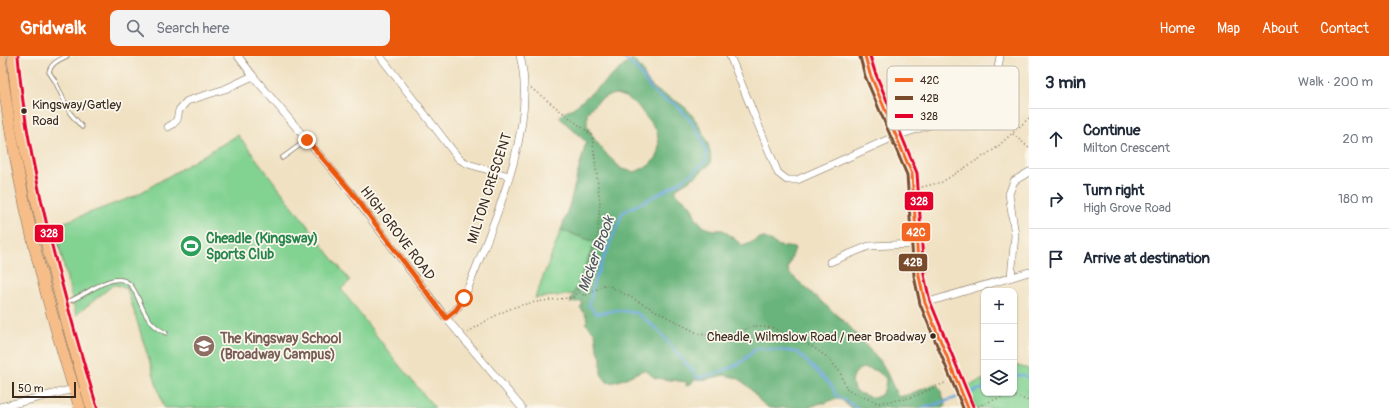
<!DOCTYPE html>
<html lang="en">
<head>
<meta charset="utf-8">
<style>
	body { margin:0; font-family:Pangolin,sans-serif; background:#f2f2f3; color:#1f2937 }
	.controls { position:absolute; right:12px; bottom:12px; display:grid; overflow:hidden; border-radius:8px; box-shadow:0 1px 3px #0004 }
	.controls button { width:36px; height:36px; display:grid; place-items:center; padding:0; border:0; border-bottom:1px solid #e0e1e3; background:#fff; color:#1f2937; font:20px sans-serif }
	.scale { position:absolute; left:12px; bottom:10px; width:64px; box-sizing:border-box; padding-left:4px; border:2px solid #3b2a1e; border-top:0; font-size:11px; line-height:14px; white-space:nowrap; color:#3b2a1e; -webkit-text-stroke:3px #fbf7ec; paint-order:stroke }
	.stop { position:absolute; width:12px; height:12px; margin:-9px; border:3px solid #ea580c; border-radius:50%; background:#fff }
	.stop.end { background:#ea580c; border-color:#fff; box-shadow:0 1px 4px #0008 }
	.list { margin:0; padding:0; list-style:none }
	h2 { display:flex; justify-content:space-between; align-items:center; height:52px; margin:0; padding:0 16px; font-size:17px }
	h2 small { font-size:13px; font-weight:400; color:#747a83 }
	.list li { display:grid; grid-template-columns:26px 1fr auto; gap:12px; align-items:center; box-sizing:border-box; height:60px; padding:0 16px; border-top:1px solid #e0e1e3 }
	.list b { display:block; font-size:15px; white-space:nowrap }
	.list p { margin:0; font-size:13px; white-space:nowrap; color:#747a83 }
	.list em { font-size:13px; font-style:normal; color:#747a83 }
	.icon { flex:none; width:22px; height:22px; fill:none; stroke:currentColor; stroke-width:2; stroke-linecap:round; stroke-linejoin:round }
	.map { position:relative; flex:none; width:1029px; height:352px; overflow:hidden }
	header { display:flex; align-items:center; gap:24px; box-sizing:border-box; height:56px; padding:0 20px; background:#ea580c; color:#fff }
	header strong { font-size:19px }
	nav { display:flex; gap:22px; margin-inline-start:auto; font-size:14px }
	.search { width:280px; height:36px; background:#f2f2f3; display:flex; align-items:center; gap:10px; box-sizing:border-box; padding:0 14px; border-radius:8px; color:#747a83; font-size:15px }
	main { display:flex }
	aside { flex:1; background:#fff }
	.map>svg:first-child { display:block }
	.green { fill:#82d292; stroke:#5e7e58 }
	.forest { fill:#69b47c; stroke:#526f4d; fill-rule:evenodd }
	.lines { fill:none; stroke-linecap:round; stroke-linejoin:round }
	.stream { stroke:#6ba7dc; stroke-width:2.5 }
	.service-casing { stroke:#7a6a57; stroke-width:5 }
	.minor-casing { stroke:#7a6a57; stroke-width:8 }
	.primary-casing { stroke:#7a6a57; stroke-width:12 }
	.trunk-casing { stroke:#7a6a57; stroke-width:12 }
	.path { stroke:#7a6a57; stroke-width:1.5; stroke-dasharray:1 3; stroke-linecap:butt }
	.service { stroke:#fff; stroke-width:3.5 }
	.minor { stroke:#fff; stroke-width:7 }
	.primary { stroke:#f7bd88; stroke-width:11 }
	.trunk { stroke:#f7bd88; stroke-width:11 }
	.bus-1-casing { stroke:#fbf7ec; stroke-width:6 }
	.bus-2-casing { stroke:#fbf7ec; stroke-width:6 }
	.bus-3-casing { stroke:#fbf7ec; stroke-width:6 }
	.bus-1 { stroke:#f26522; stroke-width:3 }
	.bus-2 { stroke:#7a4b2a; stroke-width:3 }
	.bus-3 { stroke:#e4002b; stroke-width:3 }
	.route { stroke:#ea580c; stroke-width:5 }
	.bus-dot { fill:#3b2a1e; stroke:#fbf7ec; stroke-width:1.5 }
	.labels { text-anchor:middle; stroke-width:3.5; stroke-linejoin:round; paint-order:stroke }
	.bus-label { font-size:13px; fill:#3b2a1e; stroke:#fbf7ec; text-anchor:start }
	.street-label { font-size:14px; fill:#3b2a1e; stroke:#fbf7ec }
	.leisure-label { font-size:14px; font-weight:bold; fill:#27864d; stroke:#fbf7ec; text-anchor:start }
	.education-label { font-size:14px; font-weight:bold; fill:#785e54; stroke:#fbf7ec; text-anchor:start }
	.water-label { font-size:15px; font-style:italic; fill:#4c5660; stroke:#fbf7ec }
	.key { fill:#fbf7ec; stroke:#c1baae; stroke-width:1 }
	.key-label { font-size:11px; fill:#3b2a1e }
	.line-badge { stroke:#fbf7ec; stroke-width:1.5 }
	.badge-label { font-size:11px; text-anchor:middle; font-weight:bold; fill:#fff }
</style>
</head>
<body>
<header>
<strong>Gridwalk</strong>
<div class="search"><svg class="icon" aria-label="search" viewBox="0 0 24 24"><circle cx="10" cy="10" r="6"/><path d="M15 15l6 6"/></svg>Search here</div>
<nav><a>Home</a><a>Map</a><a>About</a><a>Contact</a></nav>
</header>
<main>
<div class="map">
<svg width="1029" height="352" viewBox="0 0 1029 352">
	<rect width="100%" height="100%" fill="#fbf7ec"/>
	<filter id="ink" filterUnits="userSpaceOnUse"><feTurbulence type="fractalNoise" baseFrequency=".025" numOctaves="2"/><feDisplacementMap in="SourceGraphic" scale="8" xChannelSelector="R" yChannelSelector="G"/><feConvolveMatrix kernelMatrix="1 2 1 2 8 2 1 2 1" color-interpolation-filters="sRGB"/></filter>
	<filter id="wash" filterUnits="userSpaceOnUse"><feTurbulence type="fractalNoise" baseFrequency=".012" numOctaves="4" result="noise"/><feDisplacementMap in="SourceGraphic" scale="16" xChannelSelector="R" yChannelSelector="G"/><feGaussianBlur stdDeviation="0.9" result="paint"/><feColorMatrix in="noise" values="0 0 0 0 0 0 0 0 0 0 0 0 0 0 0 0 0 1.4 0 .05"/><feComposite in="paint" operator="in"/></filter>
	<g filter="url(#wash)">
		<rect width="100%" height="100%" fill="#f0e1c2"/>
		<g class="green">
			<path d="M 238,79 L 350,225 L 341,233 L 398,308 L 435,352 L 164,352 L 127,233 L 117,229 L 113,229 L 76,259 L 54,170 L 135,140 Z"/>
			<path d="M 561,174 L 595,186 L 574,238 L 535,242 Z"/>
			<path d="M 1014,309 L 1029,313 L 1029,352 L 968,352 L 958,325 L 970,329 L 984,323 L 984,337 L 1014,337 Z"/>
		</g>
		<path class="forest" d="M 632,3 C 634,5 638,8 640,11 C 644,16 645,23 649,27 C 658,38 671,41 682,49 C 695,58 715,93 710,108 L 695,121 L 678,131 L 675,136 L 691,150 L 696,162 L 704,171 L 714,174 L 723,174 L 742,189 L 746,189 L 760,182 L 765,182 L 779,190 L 795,192 L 788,212 L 789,217 L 849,270 L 868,292 L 883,309 L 898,341 L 907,339 L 935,328 L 940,332 L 946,350 L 943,352 L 851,352 L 842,344 L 838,343 L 832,344 L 825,347 L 821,347 L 807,352 L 769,352 L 760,345 L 750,332 L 738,322 L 724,319 L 708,323 L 693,324 L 692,327 L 686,330 L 687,326 L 655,322 L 645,314 C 633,317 617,329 607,326 L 601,318 L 601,301 L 597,292 L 595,277 L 585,267 L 587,265 L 586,260 L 580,251 L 582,249 L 582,245 L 570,247 L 595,186 L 561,174 L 570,147 L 586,86 L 559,61 L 569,53 L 570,54 L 577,49 ZM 616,38 L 625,41 L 637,49 L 657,75 L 659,89 L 657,101 L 648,110 L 635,116 L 622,113 L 608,100 L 595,84 L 587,70 L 587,57 C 595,47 602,40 616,38 ZM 863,312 C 874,313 879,315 886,323 L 885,332 L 881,339 L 874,342 C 868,340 861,339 856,335 C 848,327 854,314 863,312 Z"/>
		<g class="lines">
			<g class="stream">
				<path d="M 621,0 L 636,12 L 654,37 L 665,44 L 675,48 L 685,58 L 696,72 L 706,94 L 706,104 C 684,128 652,141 623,156 L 594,226 L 589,249 L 596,258 L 617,254 L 637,257 L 658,274 L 698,322 L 718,317 L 739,308 L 757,292 L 797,296 L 831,329 L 836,339 L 857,352"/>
				<path d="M 1014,320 L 1023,319 L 1029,322"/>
				<path d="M 966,338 L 984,332"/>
				<path d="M 923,352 L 959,341"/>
			</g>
		</g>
	</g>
	<g filter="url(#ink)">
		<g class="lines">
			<g class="service-casing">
				<g id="service">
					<path d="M 67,0 C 59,4 51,7 49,16 L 55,25 L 70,57 L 82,71"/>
					<path d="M 282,102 L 307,84"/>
					<path d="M 63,247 C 81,243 95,228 113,224 C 135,219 137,245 146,259 C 151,267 157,273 166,277"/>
				</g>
			</g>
			<g class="minor-casing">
				<g id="minor">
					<path d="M 238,0 L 253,20 L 349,134 L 446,262 L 522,352"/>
					<path d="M 380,0 L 459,103 L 468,108 L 509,120"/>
					<path d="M 730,0 L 778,117 L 787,124 L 797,124 L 896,80 L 942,65 L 972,49"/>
					<path d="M 978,45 L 996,24 L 1000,0"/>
					<path d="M 168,71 L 173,68 L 177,64 L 179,54 L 187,45 L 225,33 L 253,20"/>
					<path d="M 830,206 L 869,190 L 916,188"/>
					<path d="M 1011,221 L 1015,179 L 1009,138 L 1014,125 L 1029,116"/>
					<path d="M 925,247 L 1029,216"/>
					<path d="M 446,262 L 456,254 L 464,242 C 490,175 539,71 520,0"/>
					<path d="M 0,351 L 74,333"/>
				</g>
			</g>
			<g class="primary-casing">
				<path id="primary" d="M 865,0 L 870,18 L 912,118 L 916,188 L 919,220 L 925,247 L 968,352"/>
			</g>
			<g class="trunk-casing">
				<g id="trunk">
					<path d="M 0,0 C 14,120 43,237 80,352"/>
					<path d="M 13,0 C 17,67 33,132 49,197 C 62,249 76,301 92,352"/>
				</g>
			</g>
			<g class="path">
				<path d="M 531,32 L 592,79 L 600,147 L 597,184 L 577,235 L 585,240 L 606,228 L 699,278 L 723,281 L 754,270 L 773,272 L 813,291 L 827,301 L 840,316 L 847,334 L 878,347 L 910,342 L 947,326"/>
				<path d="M 1013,78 L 1029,92"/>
				<path d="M 922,131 L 942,126 L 995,93 L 1029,62"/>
				<path d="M 468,276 C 483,267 498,257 515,251 C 533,245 555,244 574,241 L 577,235"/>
				<path d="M 978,350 L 1009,338 L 1029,345"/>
			</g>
			<use href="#service" class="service"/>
			<use href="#minor" class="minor"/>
			<use href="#primary" class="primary"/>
			<use href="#trunk" class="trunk"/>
			<g class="bus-1-casing">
				<path id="bus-1" d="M 865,0 L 870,18 L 912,118 L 919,220 L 925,247 L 968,352"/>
			</g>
			<g class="bus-2-casing">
				<path id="bus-2" d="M 860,1 L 865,20 L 907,119 L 914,220 L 920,248 L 963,352"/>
			</g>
			<g class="bus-3-casing">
				<g id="bus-3">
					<path d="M 18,0 C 23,63 36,124 51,186 C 65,241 80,296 97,351"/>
					<path d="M 870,0 L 875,16 L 917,117 L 924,219 L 930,245 L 973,350"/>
				</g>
			</g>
			<use href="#bus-1" class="bus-1"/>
			<use href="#bus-2" class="bus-2"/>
			<use href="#bus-3" class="bus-3"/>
		</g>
	</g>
	<g class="lines" filter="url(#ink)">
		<path class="route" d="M 307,84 L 350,134 L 446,262 L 456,254 L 464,242"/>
	</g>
	<defs>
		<g id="stadium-disc" transform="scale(1.15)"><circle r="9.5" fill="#2e9e5b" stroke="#fbf7ec"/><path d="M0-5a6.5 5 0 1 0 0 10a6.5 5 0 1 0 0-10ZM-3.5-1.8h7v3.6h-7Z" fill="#fff"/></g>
		<g id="school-disc" transform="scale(1.15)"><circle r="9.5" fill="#8d6e63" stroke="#fbf7ec"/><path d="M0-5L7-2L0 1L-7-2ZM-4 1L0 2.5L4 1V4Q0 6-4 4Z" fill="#fff"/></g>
	</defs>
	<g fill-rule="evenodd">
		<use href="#stadium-disc" x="191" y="190"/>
		<use href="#school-disc" x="204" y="290"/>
	</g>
	<g class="bus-dot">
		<circle cx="24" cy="55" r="3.5"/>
		<circle cx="933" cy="280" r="3.5"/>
	</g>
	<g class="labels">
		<g class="bus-label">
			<text x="32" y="53">Kingsway/Gatley<tspan x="32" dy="16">Road</tspan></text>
			<text x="926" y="285" text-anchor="end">Cheadle, Wilmslow Road / near Broadway</text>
		</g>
		<g class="street-label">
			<text transform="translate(489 132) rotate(-72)" y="5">MILTON CRESCENT</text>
			<text transform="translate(398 177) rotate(53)" y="5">HIGH GROVE ROAD</text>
		</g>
		<g class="leisure-label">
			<text x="206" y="187">Cheadle (Kingsway)<tspan x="206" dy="16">Sports Club</tspan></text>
		</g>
		<g class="education-label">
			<text x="220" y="287">The Kingsway School<tspan x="220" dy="16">(Broadway Campus)</tspan></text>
		</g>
		<g class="water-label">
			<text transform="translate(596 198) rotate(-70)" y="5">Micker Brook</text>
		</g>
	</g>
	<rect x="887" y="10" width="132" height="64" rx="6" class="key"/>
	<rect x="895" y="22" width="18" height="4" fill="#f26522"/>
	<rect x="895" y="40" width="18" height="4" fill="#7a4b2a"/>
	<rect x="895" y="58" width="18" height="4" fill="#e4002b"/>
	<g class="key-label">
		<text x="920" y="28">42C</text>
		<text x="920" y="46">42B</text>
		<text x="920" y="64">328</text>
	</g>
	<g class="line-badge">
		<rect x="904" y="135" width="30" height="20" rx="4" fill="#e4002b"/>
		<rect x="901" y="166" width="30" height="20" rx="4" fill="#f26522"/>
		<rect x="34" y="168" width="30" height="19" rx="4" fill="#e4002b"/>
		<rect x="898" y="197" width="30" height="19" rx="4" fill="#7a4b2a"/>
	</g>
	<g class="badge-label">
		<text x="919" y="149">328</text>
		<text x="916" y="180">42C</text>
		<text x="49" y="181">328</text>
		<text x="913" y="210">42B</text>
	</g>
</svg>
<div class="controls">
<button>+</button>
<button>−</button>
<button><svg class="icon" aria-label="layers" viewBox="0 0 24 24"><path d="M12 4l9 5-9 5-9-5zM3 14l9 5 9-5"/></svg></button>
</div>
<div class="scale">50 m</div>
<div class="stop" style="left:464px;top:242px"></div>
<div class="stop end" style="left:307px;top:84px"></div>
</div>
<aside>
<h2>3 min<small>Walk · 200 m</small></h2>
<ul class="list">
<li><svg class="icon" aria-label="ahead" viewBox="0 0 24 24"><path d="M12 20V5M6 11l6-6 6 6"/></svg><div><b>Continue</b><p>Milton Crescent</p></div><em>20 m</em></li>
<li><svg class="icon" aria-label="right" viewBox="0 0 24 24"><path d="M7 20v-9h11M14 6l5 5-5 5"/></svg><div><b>Turn right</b><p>High Grove Road</p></div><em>180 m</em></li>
<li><svg class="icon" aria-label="arrive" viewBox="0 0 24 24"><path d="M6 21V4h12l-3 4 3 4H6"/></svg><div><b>Arrive at destination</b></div></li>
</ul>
</aside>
</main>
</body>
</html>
